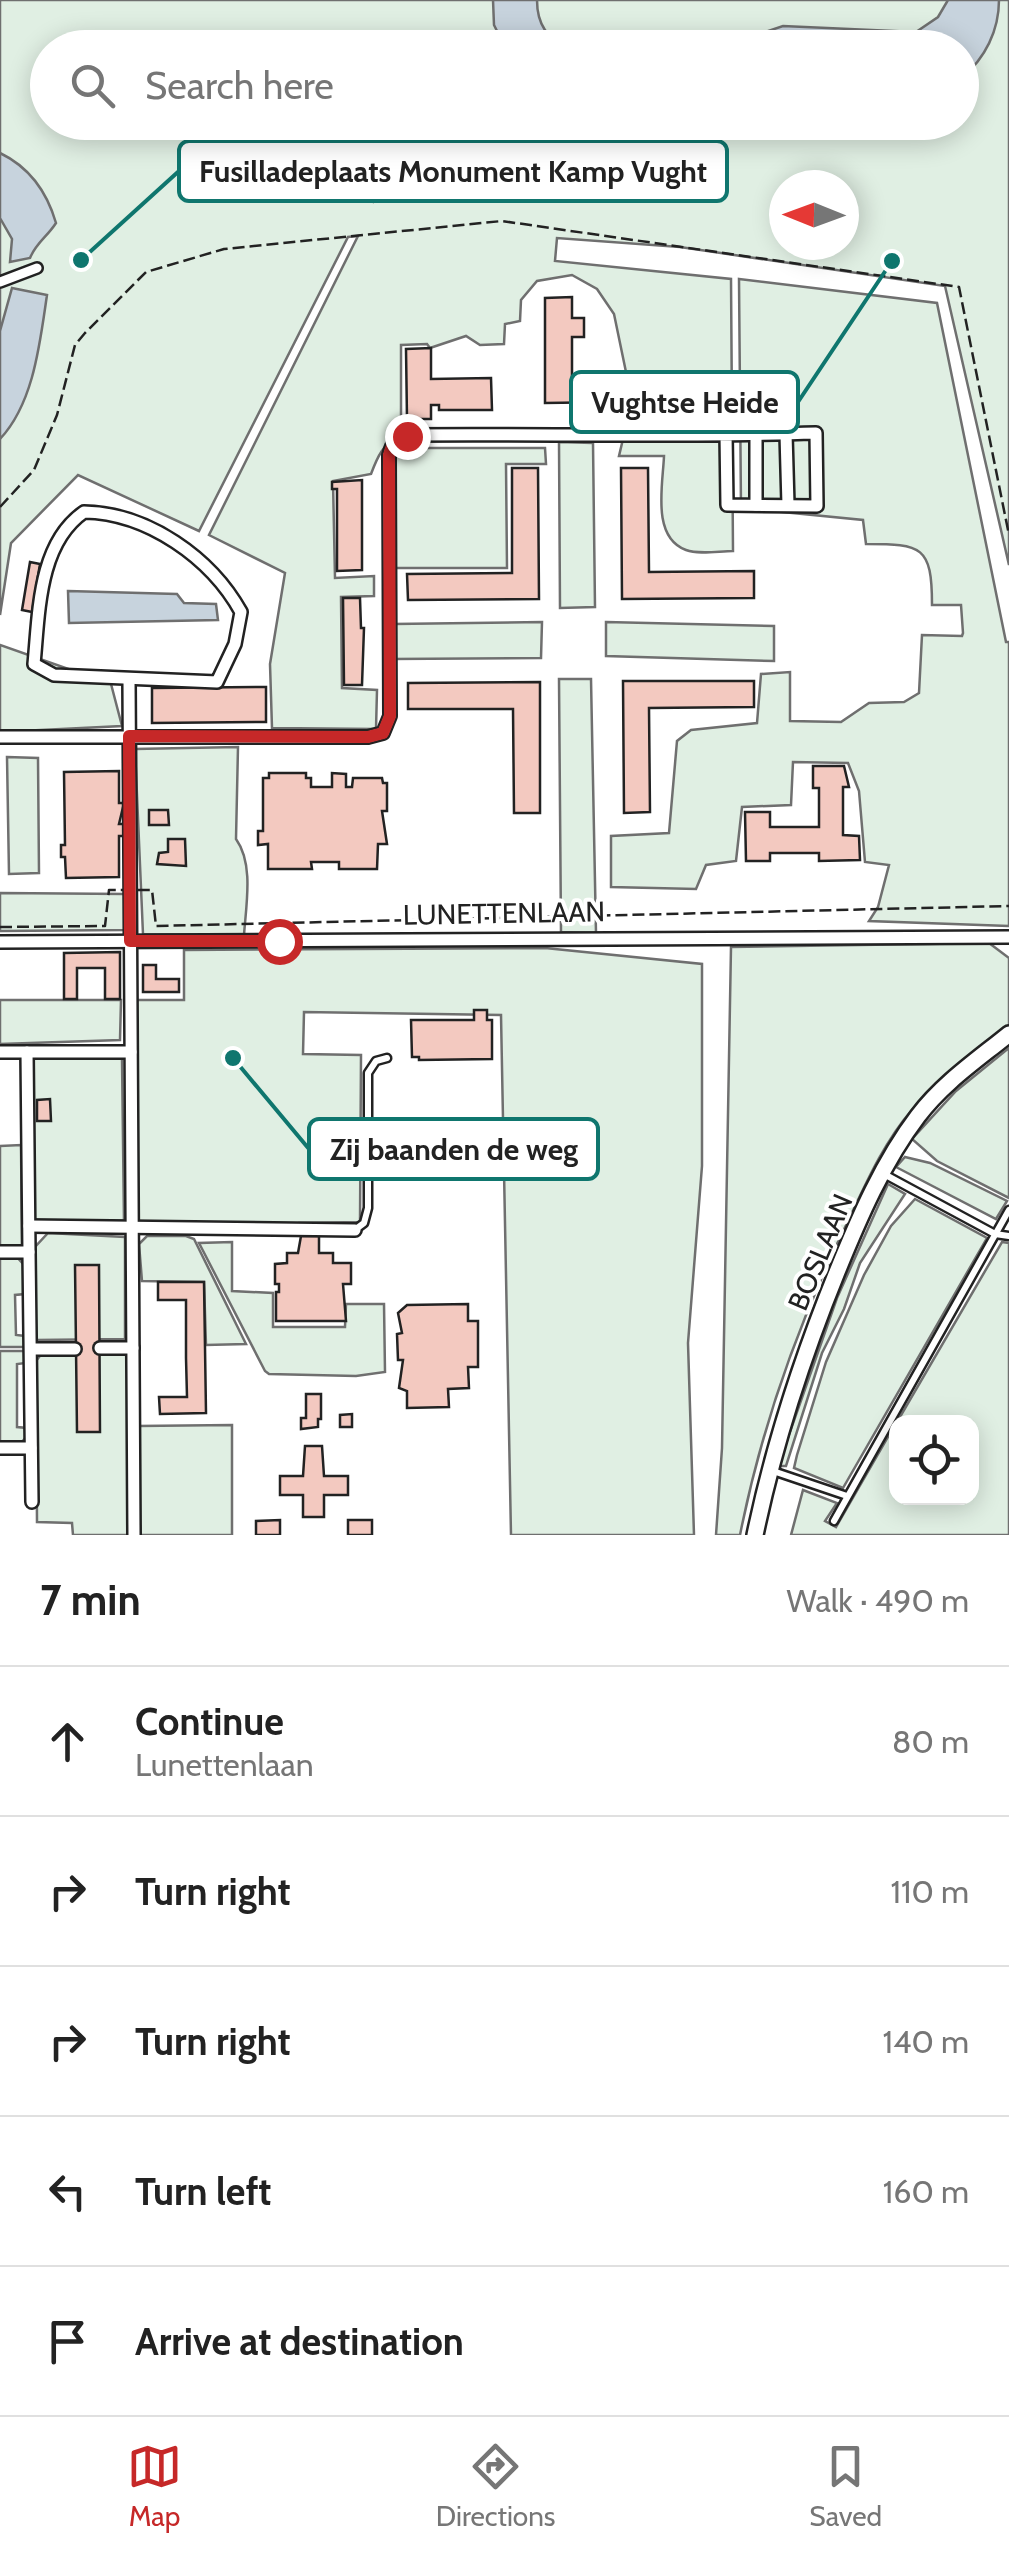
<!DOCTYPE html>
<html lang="en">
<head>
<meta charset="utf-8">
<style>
	body { margin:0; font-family:Cabin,sans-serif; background:#f2f2f2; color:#222 }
	.controls { position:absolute; right:30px; bottom:30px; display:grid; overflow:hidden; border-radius:20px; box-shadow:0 5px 25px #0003 }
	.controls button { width:90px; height:90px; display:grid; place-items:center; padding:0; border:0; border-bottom:2px solid #e0e0e0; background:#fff; color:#222; font:50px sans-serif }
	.compass { position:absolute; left:769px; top:170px; width:90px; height:90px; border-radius:50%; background:#fff; box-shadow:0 5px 25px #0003; rotate:271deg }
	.stop { position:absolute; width:30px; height:30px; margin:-22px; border:8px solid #c62828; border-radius:50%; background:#fff }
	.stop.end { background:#c62828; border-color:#fff; box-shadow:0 2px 10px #0008 }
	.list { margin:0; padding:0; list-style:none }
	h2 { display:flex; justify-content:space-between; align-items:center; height:130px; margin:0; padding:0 40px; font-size:42px }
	h2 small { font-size:32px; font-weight:400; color:#767676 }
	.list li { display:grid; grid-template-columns:65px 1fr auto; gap:30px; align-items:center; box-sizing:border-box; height:150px; padding:0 40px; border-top:2px solid #e0e0e0 }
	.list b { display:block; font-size:38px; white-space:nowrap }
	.list p { margin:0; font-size:32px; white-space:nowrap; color:#767676 }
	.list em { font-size:32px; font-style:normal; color:#767676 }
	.icon { flex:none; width:55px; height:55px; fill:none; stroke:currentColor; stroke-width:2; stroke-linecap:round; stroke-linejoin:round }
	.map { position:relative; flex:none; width:1009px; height:1535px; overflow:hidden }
	.search { position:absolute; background:#fff; box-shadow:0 5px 25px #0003; left:30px; right:30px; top:30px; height:110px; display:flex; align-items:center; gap:25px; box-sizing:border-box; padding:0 35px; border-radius:55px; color:#767676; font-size:38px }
	.sheet { height:880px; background:#fff }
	nav { display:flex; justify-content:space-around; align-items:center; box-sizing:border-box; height:140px; border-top:2px solid #e0e0e0; background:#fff; font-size:28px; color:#767676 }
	nav a { display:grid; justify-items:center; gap:5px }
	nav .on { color:#c62828 }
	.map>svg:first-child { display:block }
	.green { fill:#e0efe3; stroke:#6f6f6f; stroke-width:2.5; fill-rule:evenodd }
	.water { fill:#c7d3dd; stroke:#6f6f6f; stroke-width:2.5 }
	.building { fill:#f3c9c0; stroke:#222; stroke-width:2.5 }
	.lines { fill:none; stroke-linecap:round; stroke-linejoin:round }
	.service-casing { stroke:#222; stroke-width:11 }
	.pedestrian-casing { stroke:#222; stroke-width:14 }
	.minor-casing { stroke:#222; stroke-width:16 }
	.secondary-casing { stroke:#222; stroke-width:20 }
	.service { stroke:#fff; stroke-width:6 }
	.pedestrian { stroke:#fff; stroke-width:9 }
	.minor { stroke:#fff; stroke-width:11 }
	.secondary { stroke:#fff; stroke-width:15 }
	.rail-casing { stroke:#222; stroke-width:8 }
	.rail { stroke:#fff; stroke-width:4; stroke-dasharray:11; stroke-linecap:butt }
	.fence { stroke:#222; stroke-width:2.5; stroke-dasharray:12 5; stroke-linecap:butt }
	.route { stroke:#c62828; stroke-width:12 }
	.labels { text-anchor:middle; stroke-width:8; stroke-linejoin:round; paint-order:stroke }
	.street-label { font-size:28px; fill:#222; stroke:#fff }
	.leader { fill:none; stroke:#0f766e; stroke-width:4 }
	.callout-dot { fill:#0f766e; stroke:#fff; stroke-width:4 }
	.callout { fill:#fff; stroke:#0f766e; stroke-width:4 }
	.callout-label { font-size:30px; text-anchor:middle; font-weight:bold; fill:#222 }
</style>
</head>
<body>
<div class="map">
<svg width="1009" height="1535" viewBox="0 0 1009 1535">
	<rect width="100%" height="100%" fill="#fff"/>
	<g class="green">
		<path d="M 0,0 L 1009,0 L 1009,565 L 945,286 L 680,247 L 557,238 L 555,261 L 731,279 L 733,551 C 719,551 699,555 686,550 C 651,537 663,484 664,456 L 619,456 L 632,401 L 614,314 L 597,289 L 572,275 L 537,281 L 521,300 L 520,321 L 505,324 L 504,344 L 480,345 L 466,336 L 430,348 L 427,344 L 401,345 L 401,438 C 383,442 377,458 371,474 L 333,481 L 335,578 L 374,576 L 374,596 L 341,597 L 342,688 L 377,690 L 376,729 L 272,728 L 270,664 L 285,573 L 209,535 L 358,236 L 348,237 L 199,531 L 78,475 L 11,543 L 0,615 ZM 48,48 L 962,48 L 962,122 L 48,122 ZM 784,185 L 844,185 L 844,245 L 784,245 Z"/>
		<path d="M 739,279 L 937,303 L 1006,642 L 1009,642 L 1009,926 L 869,921 L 878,907 L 889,865 L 865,862 L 859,791 L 848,763 L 793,762 L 791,805 L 742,807 L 736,861 L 706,865 L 696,889 L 611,887 L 611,836 L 669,833 L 677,741 L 691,730 L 757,723 L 761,674 L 790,672 L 790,721 L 841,722 L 869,703 L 904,702 L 919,693 L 922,635 L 962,636 L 963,633 L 961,605 L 932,605 C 932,546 922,544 866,544 L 863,520 L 741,508 Z"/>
		<path d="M 559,442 L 593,443 L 595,607 L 560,608 Z"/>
		<path d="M 403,448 L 545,448 L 546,464 L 506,464 L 507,568 L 388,568 L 395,449 Z"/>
		<path d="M 542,622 L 541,658 L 392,659 L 394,624 Z"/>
		<path d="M 606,622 L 774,626 L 774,661 L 606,656 Z"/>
		<path d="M 0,645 L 111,684 L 122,726 L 0,732 Z"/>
		<path d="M 559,679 L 591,679 L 596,933 L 561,932 Z"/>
		<path d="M 238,747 L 236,839 C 254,864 246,905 244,935 L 143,934 L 135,749 Z"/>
		<path d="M 7,757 L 38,758 L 39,873 L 9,874 Z"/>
		<path d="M 0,893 L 126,894 L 126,930 L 0,931 Z"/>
		<path d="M 989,943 L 1009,958 L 1009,1025 C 974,1052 940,1077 911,1111 C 885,1141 867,1181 850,1217 C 800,1318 762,1424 740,1535 L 716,1535 L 722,1448 L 731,947 Z"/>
		<path d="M 545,948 L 702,964 L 702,1166 L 688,1343 L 694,1535 L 511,1535 L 501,1015 L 304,1012 L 303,1054 L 361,1055 L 360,1222 L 299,1223 L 282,1227 L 138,1226 L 136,1000 L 184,1000 L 184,950 Z"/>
		<path d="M 0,1000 L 121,1000 L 120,1040 L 0,1044 Z"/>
		<path d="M 1009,1048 L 1009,1198 L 937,1161 L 912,1139 L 956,1091 Z"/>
		<path d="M 117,1056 L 122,1059 L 124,1221 L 34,1221 L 32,1057 Z"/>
		<path d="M 21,1145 L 22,1246 L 0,1246 L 0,1146 Z"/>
		<path d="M 905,1157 L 930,1163 L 1007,1201 L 996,1219 L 896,1167 Z"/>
		<path d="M 888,1184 L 905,1194 L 860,1263 L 844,1309 L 822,1353 L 786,1466 L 778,1466 L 837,1298 Z"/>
		<path d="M 915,1199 L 987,1238 L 843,1488 L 794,1468 L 797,1455 L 826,1362 L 864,1275 L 891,1226 Z"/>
		<path d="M 48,1233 L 125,1237 L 125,1339 L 36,1340 L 35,1247 Z"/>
		<path d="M 147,1236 L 186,1236 L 194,1239 L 246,1344 L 206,1345 L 204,1282 L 142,1281 L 139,1244 Z"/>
		<path d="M 232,1242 L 232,1291 L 273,1293 L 273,1327 L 345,1327 L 346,1304 L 384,1304 L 385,1372 L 356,1376 L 269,1374 L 265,1371 L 199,1243 Z"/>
		<path d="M 1002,1242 L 1009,1243 L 1009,1535 L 791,1535 L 803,1490 L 837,1503 L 825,1521 L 836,1527 L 896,1423 L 896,1498 L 972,1498 L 972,1422 L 897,1422 Z"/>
		<path d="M 0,1255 L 15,1255 L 24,1265 L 25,1294 L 15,1295 L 16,1335 L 25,1336 L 26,1347 L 0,1347 Z"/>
		<path d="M 0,1351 L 26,1351 L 26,1363 L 17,1364 L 17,1427 L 27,1428 L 27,1436 L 20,1444 L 0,1445 Z"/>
		<path d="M 129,1351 L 130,1535 L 73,1535 L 72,1523 L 37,1522 L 36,1361 L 43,1352 Z"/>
		<path d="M 232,1425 L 232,1535 L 138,1535 L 138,1426 Z"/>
	</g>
	<g class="water">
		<path d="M 493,0 L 537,0 C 537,23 547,40 569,47 L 505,47 L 494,25 Z"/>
		<path d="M 948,0 L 999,0 C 999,31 985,58 962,78 L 962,48 L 750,47 L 762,33 L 783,26 L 916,32 L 938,17 Z"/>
		<path d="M 151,123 L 371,123 L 359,141 L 346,142 C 307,139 178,139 151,123 Z"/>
		<path d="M 0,153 C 29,167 47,192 56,223 C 47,237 36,243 30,258 L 10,262 L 12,239 L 0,218 Z"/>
		<path d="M 12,288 L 47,295 C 40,342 34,403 0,439 L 0,331 Z"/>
		<path d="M 68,591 L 177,594 L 184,603 L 216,604 L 218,620 L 69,623 Z"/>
	</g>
	<g class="building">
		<path d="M 572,297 L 572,318 L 584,318 L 584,337 L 572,337 L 572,376 L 614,376 L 614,402 L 545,403 L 545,298 Z"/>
		<path d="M 431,348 L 431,379 L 491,378 L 492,410 L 439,410 L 439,405 L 431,405 L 431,419 L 407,419 L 406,349 Z"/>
		<path d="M 512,468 L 538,468 L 539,599 L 408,600 L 407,574 L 512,573 Z"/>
		<path d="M 621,468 L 648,468 L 649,572 L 754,571 L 754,598 L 622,599 Z"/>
		<path d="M 362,480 L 362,570 L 337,571 L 337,489 L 332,489 L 332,482 Z"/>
		<path d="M 30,562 L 40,564 L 32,612 L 22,610 Z"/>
		<path d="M 343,598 L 360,598 L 361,628 L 364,628 L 362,685 L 344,685 Z"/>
		<path d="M 623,681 L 754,681 L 754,707 L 649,708 L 650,812 L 624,813 Z"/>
		<path d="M 540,682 L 540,813 L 514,813 L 513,709 L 408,709 L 408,683 Z"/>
		<path d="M 266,687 L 266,722 L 152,723 L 152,688 Z"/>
		<path d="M 813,766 L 844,766 L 849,787 L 843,787 L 843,835 L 859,836 L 860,860 L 819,861 L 819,853 L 770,853 L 770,861 L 746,861 L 745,812 L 770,812 L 770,827 L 819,827 L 819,788 L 813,788 Z"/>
		<path d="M 119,771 L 119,803 L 124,803 L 119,824 L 124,824 L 124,836 L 119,836 L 119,877 L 66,878 L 65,857 L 61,857 L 61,845 L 65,845 L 64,772 Z"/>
		<path d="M 269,773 L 306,773 L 306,778 L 311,778 L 311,787 L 332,787 L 332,773 L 346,774 L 346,787 L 352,787 L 353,778 L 382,778 L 383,783 L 387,783 L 387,811 L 382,811 L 387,844 L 378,844 L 377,869 L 339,869 L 339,862 L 311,862 L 312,869 L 268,869 L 268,844 L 258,845 L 258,831 L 263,831 L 263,778 L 269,778 Z"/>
		<path d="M 149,810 L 168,810 L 169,825 L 149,825 Z"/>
		<path d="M 168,839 L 185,839 L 186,866 L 157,864 L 159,853 L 168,852 Z"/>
		<path d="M 120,952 L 120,999 L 105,999 L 105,968 L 77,968 L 77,999 L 64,999 L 64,953 Z"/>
		<path d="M 143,965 L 156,965 L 156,979 L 179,979 L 179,992 L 143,992 Z"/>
		<path d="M 474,1010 L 487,1010 L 487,1020 L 492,1020 L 492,1059 L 419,1060 L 419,1057 L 412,1057 L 411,1020 L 474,1020 Z"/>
		<path d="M 50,1099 L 51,1121 L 37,1121 L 37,1100 Z"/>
		<path d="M 301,1236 L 319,1236 L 319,1253 L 333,1253 L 333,1263 L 351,1263 L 351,1284 L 343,1284 L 346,1321 L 276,1321 L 276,1292 L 279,1292 L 279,1284 L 275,1284 L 275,1264 L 287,1263 L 287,1253 L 298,1253 Z"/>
		<path d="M 75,1265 L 99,1265 L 100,1432 L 77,1432 Z"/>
		<path d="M 158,1282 L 204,1282 L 206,1413 L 160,1414 L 159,1397 L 187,1397 L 186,1358 L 186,1300 L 158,1300 Z"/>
		<path d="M 468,1304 L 468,1321 L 478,1321 L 478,1367 L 468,1367 L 469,1388 L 448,1389 L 449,1407 L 407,1408 L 407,1391 L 399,1388 L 403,1360 L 398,1360 L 397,1334 L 402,1333 L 398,1313 L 407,1305 Z"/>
		<path d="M 306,1394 L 321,1394 L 321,1419 L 318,1419 L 318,1427 L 301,1429 L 301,1418 L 306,1418 Z"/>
		<path d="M 352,1414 L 352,1427 L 340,1427 L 340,1415 Z"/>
		<path d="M 305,1446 L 322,1446 L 324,1476 L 348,1476 L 348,1495 L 324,1495 L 324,1517 L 303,1517 L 303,1495 L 280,1495 L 280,1476 L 303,1476 Z"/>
		<path d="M 280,1520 L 280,1535 L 256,1535 L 256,1521 Z"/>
		<rect x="348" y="1520" width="24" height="15"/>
	</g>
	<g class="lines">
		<g class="service-casing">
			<g id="service">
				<path d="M 882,1173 L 995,1234 L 1009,1236"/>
				<path d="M 356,1229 L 364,1223 L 368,1208 L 368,1073 L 376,1061 L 387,1058"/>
				<path d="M 770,1470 L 847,1496"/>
				<path d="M 834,1521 L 1009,1210"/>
			</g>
		</g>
		<g class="pedestrian-casing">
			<path id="pedestrian" d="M 0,282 L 37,268"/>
		</g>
		<g class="minor-casing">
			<g id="minor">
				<path d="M 756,433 L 756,505"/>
				<path d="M 786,434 L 788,505"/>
				<path d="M 84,512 C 148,513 211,558 241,612 L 235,644 L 217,682 L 54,675 L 34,664 C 39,613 38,544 84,512 Z"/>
				<path d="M 129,679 L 134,1535"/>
				<path d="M 0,737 L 368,737 L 383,733 L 390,716 L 389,455 C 392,444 395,437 407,435 C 543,434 680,437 816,433 L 817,506 L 727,505 L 726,433"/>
				<path d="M 0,942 L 1009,937"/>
				<path d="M 0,1052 L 131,1052"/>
				<path d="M 29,1226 L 355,1230"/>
				<path d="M 0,1252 L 29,1252 L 27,1052"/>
				<path d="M 29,1252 L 32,1502"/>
				<path d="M 100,1348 L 133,1348"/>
				<path d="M 31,1349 L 75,1349"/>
				<path d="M 0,1448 L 31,1448"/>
			</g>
		</g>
		<g class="secondary-casing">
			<path id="secondary" d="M 755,1535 C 774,1444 802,1358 837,1272 C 859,1218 883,1162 918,1116 C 943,1083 977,1060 1009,1034"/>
		</g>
		<use href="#service" class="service"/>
		<use href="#pedestrian" class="pedestrian"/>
		<use href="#minor" class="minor"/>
		<use href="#secondary" class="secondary"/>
		<g class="rail-casing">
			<path id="rail" d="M 373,199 L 380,182"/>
		</g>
		<use href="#rail" class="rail"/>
		<g class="fence">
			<path d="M 0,507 L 34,470 L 57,415 L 75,345 L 85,333 L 146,272 L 224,249 L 502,221 L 959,287 L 1009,535"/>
			<path d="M 0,927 L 105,926 L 109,890 L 152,890 L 156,926 L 1009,906"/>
		</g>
	</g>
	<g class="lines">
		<path class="route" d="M 279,941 L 130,941 L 129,736 L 368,737 L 383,733 L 390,716 L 389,455 C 392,444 395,437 407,436"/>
	</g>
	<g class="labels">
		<g class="street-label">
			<text transform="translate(504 913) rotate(-1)" y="10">LUNETTENLAAN</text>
			<text transform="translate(820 1252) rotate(-67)" y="10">BOSLAAN</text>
		</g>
	</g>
	<path class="leader" d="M81 260L179 171M892 261L798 402M233 1058L309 1149"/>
	<g class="callout-dot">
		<circle cx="81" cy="260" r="10"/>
		<circle cx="892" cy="261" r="10"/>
		<circle cx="233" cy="1058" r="10"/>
	</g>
	<g class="callout">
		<rect x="179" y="141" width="548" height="60" rx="10"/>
		<rect x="571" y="372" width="227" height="60" rx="10"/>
		<rect x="309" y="1119" width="289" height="60" rx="10"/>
	</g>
	<g class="callout-label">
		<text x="453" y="182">Fusilladeplaats Monument Kamp Vught</text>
		<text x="685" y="413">Vughtse Heide</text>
		<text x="454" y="1160">Zij baanden de weg</text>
	</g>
</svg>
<div class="controls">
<button><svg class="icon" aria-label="locate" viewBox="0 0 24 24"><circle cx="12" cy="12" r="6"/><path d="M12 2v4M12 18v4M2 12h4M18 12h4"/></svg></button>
</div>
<svg class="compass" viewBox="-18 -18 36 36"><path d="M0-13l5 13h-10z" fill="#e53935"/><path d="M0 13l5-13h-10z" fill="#767676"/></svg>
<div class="stop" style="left:279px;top:941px"></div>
<div class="stop end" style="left:407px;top:436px"></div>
<div class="search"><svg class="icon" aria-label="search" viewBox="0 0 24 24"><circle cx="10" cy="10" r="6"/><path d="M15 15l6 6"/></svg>Search here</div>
</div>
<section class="sheet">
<h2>7 min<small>Walk · 490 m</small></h2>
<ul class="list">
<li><svg class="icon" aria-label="ahead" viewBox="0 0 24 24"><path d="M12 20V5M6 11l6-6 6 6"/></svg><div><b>Continue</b><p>Lunettenlaan</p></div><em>80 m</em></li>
<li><svg class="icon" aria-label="right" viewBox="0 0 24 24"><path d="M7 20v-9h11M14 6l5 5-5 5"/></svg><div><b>Turn right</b></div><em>110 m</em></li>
<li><svg class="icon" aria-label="right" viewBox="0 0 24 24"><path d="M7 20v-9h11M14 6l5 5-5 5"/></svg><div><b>Turn right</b></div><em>140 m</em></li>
<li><svg class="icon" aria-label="left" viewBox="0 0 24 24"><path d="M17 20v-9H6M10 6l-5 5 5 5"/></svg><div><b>Turn left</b></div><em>160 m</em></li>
<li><svg class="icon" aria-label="arrive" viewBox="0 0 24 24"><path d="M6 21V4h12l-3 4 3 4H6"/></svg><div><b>Arrive at destination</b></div></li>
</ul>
</section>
<nav>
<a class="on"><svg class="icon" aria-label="map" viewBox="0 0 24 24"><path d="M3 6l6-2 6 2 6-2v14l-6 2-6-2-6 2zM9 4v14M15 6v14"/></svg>Map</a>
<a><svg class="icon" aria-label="directions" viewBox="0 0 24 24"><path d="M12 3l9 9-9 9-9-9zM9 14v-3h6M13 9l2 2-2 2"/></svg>Directions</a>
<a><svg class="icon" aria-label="saved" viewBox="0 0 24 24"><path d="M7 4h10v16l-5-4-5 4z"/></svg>Saved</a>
</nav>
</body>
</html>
